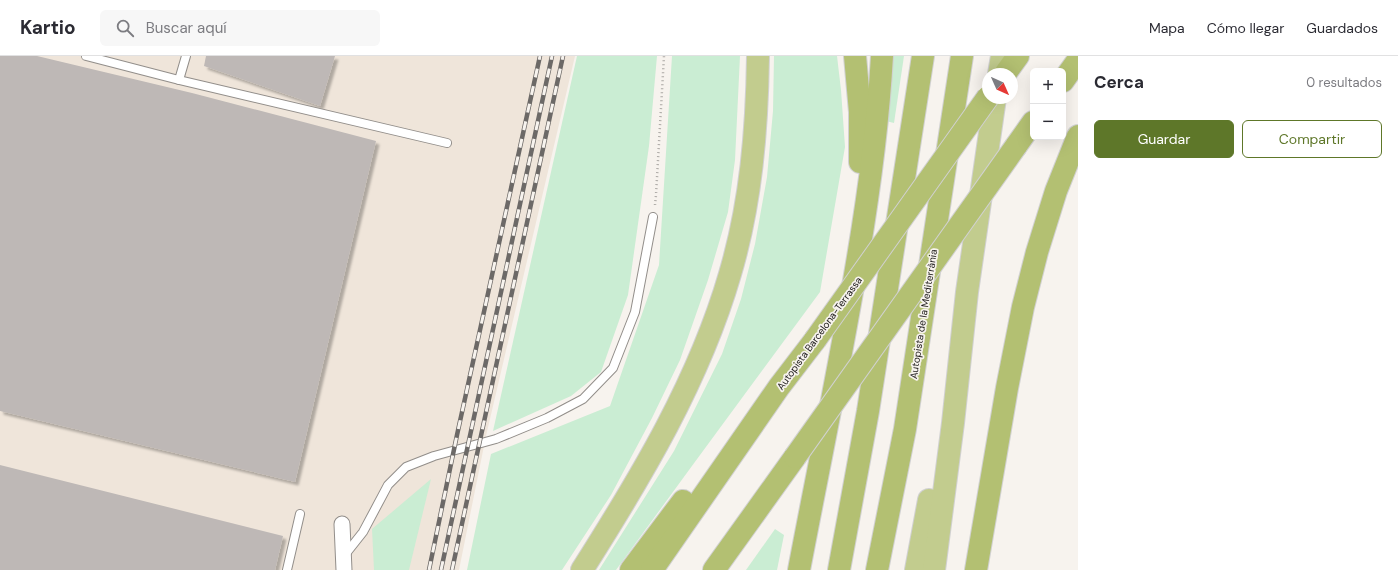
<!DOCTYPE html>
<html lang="es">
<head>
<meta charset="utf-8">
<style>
	body { margin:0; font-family:"DM Sans",sans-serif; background:#f7f7f7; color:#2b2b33 }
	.controls { position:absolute; right:12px; top:12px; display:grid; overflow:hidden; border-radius:6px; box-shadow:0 4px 16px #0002 }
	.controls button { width:36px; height:36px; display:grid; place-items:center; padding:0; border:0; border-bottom:1px solid #e1e1e2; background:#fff; color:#2b2b33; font:20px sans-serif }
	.compass { position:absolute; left:982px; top:12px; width:36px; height:36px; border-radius:50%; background:#fff; box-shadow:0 4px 16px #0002; rotate:135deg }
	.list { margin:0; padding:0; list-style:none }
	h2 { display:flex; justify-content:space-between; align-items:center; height:52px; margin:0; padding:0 16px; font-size:17px }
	h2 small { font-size:13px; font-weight:400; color:#7c7c81 }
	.actions { display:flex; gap:8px; padding:12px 16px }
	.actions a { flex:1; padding:9px 0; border:1px solid #5e7729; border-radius:6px; text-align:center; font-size:14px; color:#5e7729 }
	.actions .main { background:#5e7729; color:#fff }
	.icon { flex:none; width:22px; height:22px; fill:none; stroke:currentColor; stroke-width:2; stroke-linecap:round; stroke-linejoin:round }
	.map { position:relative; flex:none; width:1078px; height:514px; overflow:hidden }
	header { display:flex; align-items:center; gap:24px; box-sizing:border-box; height:56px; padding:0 20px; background:#fff; border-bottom:1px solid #e1e1e2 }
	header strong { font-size:19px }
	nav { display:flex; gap:22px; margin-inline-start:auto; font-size:14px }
	.search { width:280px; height:36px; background:#f7f7f7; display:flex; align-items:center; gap:10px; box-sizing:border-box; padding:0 14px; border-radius:6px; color:#7c7c81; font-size:15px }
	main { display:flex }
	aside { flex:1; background:#fff }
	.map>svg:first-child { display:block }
	.built { fill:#efe5da }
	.green { fill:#caedd3 }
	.building { fill:#beb8b6; filter:url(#shadow) }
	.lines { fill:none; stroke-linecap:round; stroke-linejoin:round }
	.service-casing { stroke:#928e8a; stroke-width:10 }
	.minor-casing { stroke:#928e8a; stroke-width:17 }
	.trunk-casing { stroke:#d1d1d1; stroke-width:24 }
	.motorway-casing { stroke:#d1d1d1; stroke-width:24 }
	.path { stroke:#aba8a4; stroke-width:2.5; stroke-dasharray:1 3; stroke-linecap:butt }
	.service { stroke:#fff; stroke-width:8 }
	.minor { stroke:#fff; stroke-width:15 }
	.trunk { stroke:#c2cc8e; stroke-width:22 }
	.motorway { stroke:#b3c072; stroke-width:22 }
	.rail-casing { stroke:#6c6967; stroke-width:4.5 }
	.rail { stroke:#f7f3ee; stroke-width:3; stroke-dasharray:9; stroke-linecap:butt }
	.motorway-bridge-casing { stroke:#d1d1d1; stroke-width:24; stroke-linecap:butt }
	.motorway-bridge { stroke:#b3c072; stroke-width:22 }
	.labels { text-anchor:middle; stroke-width:3.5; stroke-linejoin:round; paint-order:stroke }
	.street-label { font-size:10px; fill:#1b1918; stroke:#f7f3ee }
</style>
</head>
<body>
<header>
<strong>Kartio</strong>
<div class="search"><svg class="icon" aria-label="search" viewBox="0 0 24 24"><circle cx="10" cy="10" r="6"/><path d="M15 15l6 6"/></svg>Buscar aquí</div>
<nav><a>Mapa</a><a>Cómo llegar</a><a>Guardados</a></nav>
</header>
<main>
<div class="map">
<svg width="1078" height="514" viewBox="0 0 1078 514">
	<defs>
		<filter id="shadow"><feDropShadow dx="3.5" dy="3.5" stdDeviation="1" flood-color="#0004"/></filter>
	</defs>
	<rect width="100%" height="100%" fill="#f7f3ee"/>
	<path class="built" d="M 0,0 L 575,0 L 486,380 L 459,514 L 0,514 Z"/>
	<g class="green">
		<path d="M 577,0 L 657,0 L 649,90 L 628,239 L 601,316 L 571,340 L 493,375 Z"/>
		<path d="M 672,0 L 740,0 L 735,104 L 728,156 L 708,224 L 680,304 L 652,362 L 611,439 L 562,514 L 467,514 L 491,398 L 610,350 L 659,209 Z"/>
		<path d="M 774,0 L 837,0 L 841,34 L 845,91 L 820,236 L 689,414 L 616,514 L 599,514 L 674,395 L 722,298 L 741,243 L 755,188 L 767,121 L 773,55 Z"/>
		<path d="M 891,0 L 904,0 L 894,67 L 886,65 Z"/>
		<path d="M 431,423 L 409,514 L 374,514 L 372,473 Z"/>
		<path d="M 775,473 L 784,479 L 777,514 L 746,514 Z"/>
	</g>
	<g class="building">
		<path d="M 0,0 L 37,0 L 192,37 L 376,85 L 295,426 L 0,355 Z"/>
		<path d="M 206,0 L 335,0 L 320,50 L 204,10 Z"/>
		<path d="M 0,409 L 283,480 L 275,514 L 0,514 Z"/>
	</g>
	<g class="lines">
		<g class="service-casing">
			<g id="service">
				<path d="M 86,0 L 179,24 L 447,87"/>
				<path d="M 179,24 L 186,0"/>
				<path d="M 344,500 L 363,476 L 388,429 L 406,411 L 434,400 L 496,383 L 547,362 L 583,343 L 613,312 L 635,256 L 653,161"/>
				<path d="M 287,514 L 300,458"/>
			</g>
		</g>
		<g class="minor-casing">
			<path id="minor" d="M 342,468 L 344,514"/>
		</g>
		<g class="trunk-casing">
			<g id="trunk">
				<path d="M 999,18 L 1002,0"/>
				<path d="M 582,514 C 641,421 699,325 730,218 C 751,147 757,74 758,0"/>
				<path d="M 916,514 L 929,444"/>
				<path d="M 934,514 L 953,367 L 967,236 L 995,42"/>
			</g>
		</g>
		<g class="motorway-casing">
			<g id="motorway">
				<path d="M 855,0 L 860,56 L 860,106"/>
				<path d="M 1005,18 L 1018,0"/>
				<path d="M 1063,25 L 1078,4"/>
				<path d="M 1016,90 L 1033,66"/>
				<path d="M 631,514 L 683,445"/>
				<path d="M 652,514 L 779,331 L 815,284"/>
				<path d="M 714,514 L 795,401"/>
				<path d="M 799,514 C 818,414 839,314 856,213 C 868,143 878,72 882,0"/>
				<path d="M 839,514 L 868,355 L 923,0"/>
				<path d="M 877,514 L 905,373 L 962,0"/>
				<path d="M 976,514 L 1007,332 L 1023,251 L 1037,196 L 1056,135 L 1078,80"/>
			</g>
		</g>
		<path class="path" d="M 655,149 L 656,139 L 664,0"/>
		<use href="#service" class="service"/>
		<use href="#minor" class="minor"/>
		<use href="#trunk" class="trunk"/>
		<use href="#motorway" class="motorway"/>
		<g class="rail-casing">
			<g id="rail">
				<path d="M 429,514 L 457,379 L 540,0"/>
				<path d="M 441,514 L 552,0"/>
				<path d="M 452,514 L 563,0"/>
			</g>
		</g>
		<use href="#rail" class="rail"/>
		<g class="motorway-bridge-casing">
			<g id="motorway-bridge">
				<path d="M 815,284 L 988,41"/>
				<path d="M 795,401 L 1016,90"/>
			</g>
		</g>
		<use href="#motorway-bridge" class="motorway-bridge"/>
	</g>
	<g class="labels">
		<g class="street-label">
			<text transform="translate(923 258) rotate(-81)" y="4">Autopista de la Mediterrània</text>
			<text transform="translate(819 277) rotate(-54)" y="4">Autopista Barcelona-Terrassa</text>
		</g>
	</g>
</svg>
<div class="controls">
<button>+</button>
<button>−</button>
</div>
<svg class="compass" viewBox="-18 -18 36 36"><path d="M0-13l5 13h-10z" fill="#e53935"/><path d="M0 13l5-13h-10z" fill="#7c7c81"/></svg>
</div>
<aside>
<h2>Cerca<small>0 resultados</small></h2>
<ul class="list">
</ul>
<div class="actions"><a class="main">Guardar</a><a>Compartir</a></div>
</aside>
</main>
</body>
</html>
